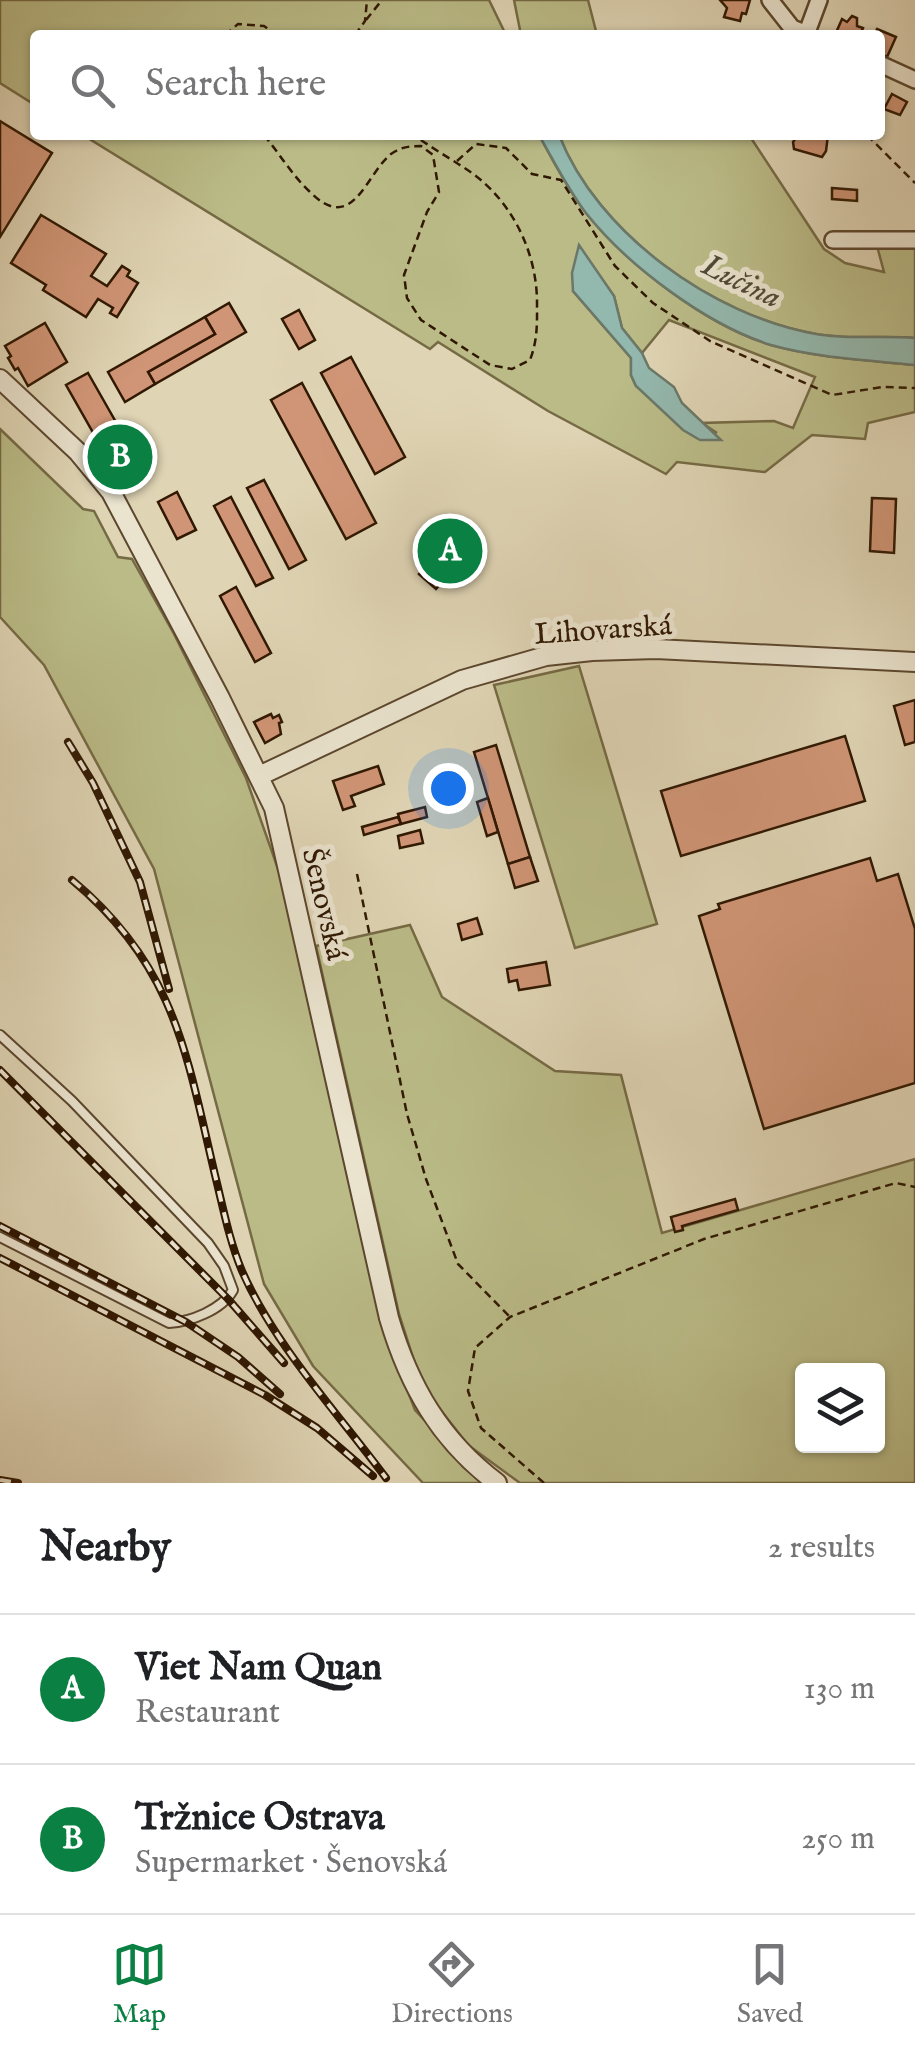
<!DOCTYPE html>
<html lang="en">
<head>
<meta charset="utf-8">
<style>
	body { margin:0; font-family:"IM FELL English",serif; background:#f6f6f6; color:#202124 }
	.controls { position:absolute; right:30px; bottom:30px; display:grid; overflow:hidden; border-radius:10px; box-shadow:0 2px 8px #0004 }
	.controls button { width:90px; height:90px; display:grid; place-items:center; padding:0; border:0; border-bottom:2px solid #e0e0e0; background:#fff; color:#202124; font:50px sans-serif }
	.you { position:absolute; left:448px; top:788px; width:35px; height:35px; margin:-25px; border:8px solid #fff; border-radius:50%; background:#1a73e8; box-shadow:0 0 0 15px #1a73e833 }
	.badge { display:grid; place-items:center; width:65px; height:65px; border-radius:50%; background:#0b8043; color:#fff; font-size:32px; font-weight:700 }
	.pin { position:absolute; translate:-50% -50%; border:5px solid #fff; box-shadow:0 2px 10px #0006 }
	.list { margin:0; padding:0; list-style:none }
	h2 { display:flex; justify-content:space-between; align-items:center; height:130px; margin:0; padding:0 40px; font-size:42px }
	h2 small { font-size:32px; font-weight:400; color:#757577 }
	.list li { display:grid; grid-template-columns:65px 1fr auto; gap:30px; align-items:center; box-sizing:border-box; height:150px; padding:0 40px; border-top:2px solid #e0e0e0 }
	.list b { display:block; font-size:38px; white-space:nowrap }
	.list p { margin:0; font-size:32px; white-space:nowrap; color:#757577 }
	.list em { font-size:32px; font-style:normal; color:#757577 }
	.icon { flex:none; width:55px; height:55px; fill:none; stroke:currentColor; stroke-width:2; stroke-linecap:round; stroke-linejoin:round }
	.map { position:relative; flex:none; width:915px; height:1483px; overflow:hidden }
	.search { position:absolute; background:#fff; box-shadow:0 2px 8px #0004; left:30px; right:30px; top:30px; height:110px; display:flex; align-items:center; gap:25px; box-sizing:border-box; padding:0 35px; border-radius:10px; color:#757577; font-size:38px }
	.sheet { height:430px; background:#fff }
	nav { display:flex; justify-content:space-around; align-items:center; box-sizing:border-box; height:140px; border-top:2px solid #e0e0e0; background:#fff; font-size:28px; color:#757577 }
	nav a { display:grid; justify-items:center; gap:5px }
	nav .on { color:#0b8043 }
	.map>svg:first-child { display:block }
	.green { fill:#babb87; stroke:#756a44; stroke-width:2.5; fill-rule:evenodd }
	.water { fill:#93b8ae; stroke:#6b7869; stroke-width:2.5 }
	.building { fill:#d09576; stroke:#301802; stroke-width:2.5 }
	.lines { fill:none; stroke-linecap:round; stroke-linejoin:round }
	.service-casing { stroke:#5c472e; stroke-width:12 }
	.minor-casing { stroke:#5c472e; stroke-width:20 }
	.tertiary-casing { stroke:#5c472e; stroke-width:22 }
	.path { stroke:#301802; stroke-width:2.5; stroke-dasharray:8 5; stroke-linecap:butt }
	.service { stroke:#eae3ce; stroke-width:8 }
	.minor { stroke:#eae3ce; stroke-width:15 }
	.tertiary { stroke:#eae3ce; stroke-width:18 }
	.rail-casing { stroke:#301802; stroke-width:8 }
	.rail { stroke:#eae3ce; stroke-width:4; stroke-dasharray:11; stroke-linecap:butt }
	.labels { text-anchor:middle; stroke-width:10; stroke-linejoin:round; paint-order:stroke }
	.street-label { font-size:30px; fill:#301802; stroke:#eae3ce }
	.water-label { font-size:32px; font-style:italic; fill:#4e4836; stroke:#eae3ce }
</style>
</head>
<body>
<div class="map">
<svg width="915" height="1483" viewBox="0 0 915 1483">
	<rect width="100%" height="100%" fill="#dfd4b4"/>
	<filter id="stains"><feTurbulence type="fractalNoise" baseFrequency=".002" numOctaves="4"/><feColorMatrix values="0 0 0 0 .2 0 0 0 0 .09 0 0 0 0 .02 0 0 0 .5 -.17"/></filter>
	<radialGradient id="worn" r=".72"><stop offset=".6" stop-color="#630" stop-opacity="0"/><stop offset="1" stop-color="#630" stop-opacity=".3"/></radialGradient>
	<g class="green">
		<path d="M 0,0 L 489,0 L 506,35 L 35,35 L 35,105 L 0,83 Z"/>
		<path d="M 514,0 L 588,0 L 597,35 L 521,35 Z"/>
		<path d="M 83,135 L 539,135 C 553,161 568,189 586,213 C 627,265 708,326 771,345 C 817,358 868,360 915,365 L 915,412 L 868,423 L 865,439 L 812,435 L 765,472 L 677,462 L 666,474 L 548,411 L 438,342 L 430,349 ZM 579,247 L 614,296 L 622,328 L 642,353 L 669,320 L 815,377 L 793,428 L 774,421 L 702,423 L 717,433 L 636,386 L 631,375 L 631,358 L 573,291 Z"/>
		<path d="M 559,135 L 749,135 L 824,249 L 845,263 L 884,272 L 877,246 L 915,245 L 915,338 C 882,335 848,340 816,334 C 713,316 597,233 559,135 Z"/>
		<path d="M 0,429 L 83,509 L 94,511 L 118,557 L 132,559 L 174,634 L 246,778 L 283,883 L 394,1355 L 415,1410 L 484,1483 L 423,1483 L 313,1366 L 264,1284 L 154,869 L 44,665 L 0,617 Z"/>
		<path d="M 579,666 L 657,924 L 575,948 L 494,685 Z"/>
		<path d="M 410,925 L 442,997 L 555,1071 L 621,1075 L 662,1233 L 915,1159 L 915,1483 L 520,1483 L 468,1445 L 422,1386 L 399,1314 L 316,946 ZM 802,1370 L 878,1370 L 878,1446 L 802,1446 Z"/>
	</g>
	<g class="water">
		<path d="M 539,135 L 559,135 C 597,233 713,316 816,334 C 848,340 882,335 915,338 L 915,365 C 868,360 817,358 771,345 C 707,325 628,266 586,213 C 568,189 554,161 539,135 Z"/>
		<path d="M 579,245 L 614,296 L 622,328 L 642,353 L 649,368 L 674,387 L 682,403 L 721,440 L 700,440 L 683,430 L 636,386 L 631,375 L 631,358 L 573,291 L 572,273 Z"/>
	</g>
	<g class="building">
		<path d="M 720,0 L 750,0 L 746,14 L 742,13 L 740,21 L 724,17 L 727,8 Z"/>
		<path d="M 852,16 L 857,18 L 857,26 L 863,28 L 860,35 L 835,35 L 842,19 L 847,22 Z"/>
		<path d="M 877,29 L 896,37 L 887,57 L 880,54 L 880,35 L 874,35 Z"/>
		<path d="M 892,94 L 907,102 L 900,115 L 884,109 Z"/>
		<path d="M 0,121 L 52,153 L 0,237 Z"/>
		<path d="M 798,135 L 828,135 L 826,151 L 822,157 L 794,149 L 793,142 Z"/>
		<path d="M 832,188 L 857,190 L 857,201 L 832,199 Z"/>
		<path d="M 41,215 L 106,254 L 91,276 L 107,286 L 122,266 L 130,271 L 127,276 L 138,283 L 117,317 L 110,313 L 113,308 L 98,299 L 86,317 L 43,290 L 46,285 L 11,263 Z"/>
		<path d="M 229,303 L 246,332 L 155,384 L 148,372 L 215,334 L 205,317 Z"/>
		<path d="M 299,310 L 315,340 L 299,349 L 282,319 Z"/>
		<path d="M 205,317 L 215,334 L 148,372 L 155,384 L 125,402 L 108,372 Z"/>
		<path d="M 45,323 L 67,362 L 28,386 L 18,368 L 15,370 L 8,358 L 11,356 L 5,346 Z"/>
		<path d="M 351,357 L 405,457 L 375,474 L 321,373 Z"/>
		<path d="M 88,373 L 121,431 L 99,443 L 66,385 Z"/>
		<path d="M 302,383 L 376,523 L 346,539 L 271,400 Z"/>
		<path d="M 121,431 L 143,469 L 121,482 L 99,443 Z"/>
		<path d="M 264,480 L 306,560 L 289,569 L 247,488 Z"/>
		<path d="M 177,492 L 196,530 L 177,539 L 158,502 Z"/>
		<path d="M 231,497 L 273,578 L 256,586 L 214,506 Z"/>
		<path d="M 872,498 L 896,499 L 894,553 L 870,551 Z"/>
		<path d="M 463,522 L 480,537 L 436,589 L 419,574 Z"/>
		<path d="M 236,587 L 271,653 L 255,662 L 220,596 Z"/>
		<path d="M 915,700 L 915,742 L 905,745 L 894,706 Z"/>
		<path d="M 271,714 L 273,718 L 279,715 L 282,722 L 279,723 L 281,734 L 265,743 L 254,722 Z"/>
		<path d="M 845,736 L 865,801 L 681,856 L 661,791 Z"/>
		<path d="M 496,745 L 530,857 L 508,864 L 474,752 Z"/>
		<path d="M 378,766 L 384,784 L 351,796 L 355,806 L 343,810 L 333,781 Z"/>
		<path d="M 488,798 L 498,832 L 487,836 L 477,802 Z"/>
		<path d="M 425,807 L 427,817 L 401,824 L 398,814 Z"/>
		<path d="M 398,817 L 401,824 L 364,835 L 362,827 Z"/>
		<path d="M 420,830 L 423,843 L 400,848 L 398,836 Z"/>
		<path d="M 530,857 L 538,881 L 515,888 L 508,864 Z"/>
		<path d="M 870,858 L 877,881 L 898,874 L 915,929 L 915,1083 L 764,1129 L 699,916 L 720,909 L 718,904 Z"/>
		<path d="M 477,918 L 482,934 L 462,940 L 458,924 Z"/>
		<path d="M 546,962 L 550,985 L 519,990 L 517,980 L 509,982 L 507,969 Z"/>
		<path d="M 735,1199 L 738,1210 L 682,1226 L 683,1230 L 675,1232 L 671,1217 Z"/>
	</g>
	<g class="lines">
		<g class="service-casing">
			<path id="service" d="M 0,1035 L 72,1101 L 208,1243 L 224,1266 L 233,1290 C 222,1310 190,1322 169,1323 L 0,1237"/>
		</g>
		<g class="minor-casing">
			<g id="minor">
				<path d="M 770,0 L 792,28 L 810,35"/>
				<path d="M 806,35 L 819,0"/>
				<path d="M 880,64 L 915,80"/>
				<path d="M 833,240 L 915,240"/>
			</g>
		</g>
		<g class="tertiary-casing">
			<g id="tertiary">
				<path d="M 0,379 L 78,452 L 111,492 L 220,698 L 274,808 L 389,1318 C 409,1386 440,1440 497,1483"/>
				<path d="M 259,776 L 462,680 L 546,656 L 592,651 L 656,649 L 915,662"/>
			</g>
		</g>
		<g class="path">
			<path d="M 366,20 L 382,0"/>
			<path d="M 225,35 L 238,24 L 264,26 L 276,35"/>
			<path d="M 355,35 L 365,21 L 367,0"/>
			<path d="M 264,135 C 279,153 292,175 309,191 C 353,236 365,175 391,154 C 401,147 409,146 421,146 L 433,155 L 439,192 L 427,212 L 404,275 L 407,298 L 421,320 L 490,365 L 512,369 L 530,360 C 538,339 537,322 537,300 C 536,251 512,202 472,173 C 453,160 433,149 414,135"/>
			<path d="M 867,135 L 915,183"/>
			<path d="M 457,161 L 476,144 L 506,148 L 532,174 L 561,180 L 615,266 L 653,303 L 710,341 L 832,395 L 883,387 L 915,388"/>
			<path d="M 357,874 L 407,1114 L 426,1179 L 458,1264 L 510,1317"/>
			<path d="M 544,1483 L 481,1428 L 468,1391 L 475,1348 L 510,1317 L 704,1239 L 896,1183 L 915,1187"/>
		</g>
		<use href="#service" class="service"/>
		<use href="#minor" class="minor"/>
		<use href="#tertiary" class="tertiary"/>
		<g class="rail-casing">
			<g id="rail">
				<path d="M 68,742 L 93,783 L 140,882 L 169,989"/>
				<path d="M 72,880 C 175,966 186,1052 215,1175 C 223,1207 229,1240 242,1271 C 275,1346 337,1412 386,1478"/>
				<path d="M 0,1070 L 228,1299 L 284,1363"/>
				<path d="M 0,1226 L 186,1322 L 238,1357 L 280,1394"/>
				<path d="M 0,1258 L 265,1395 L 317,1428 L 373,1476"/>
				<path d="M 0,1480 L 18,1483"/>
			</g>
		</g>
		<use href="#rail" class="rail"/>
	</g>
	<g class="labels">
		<g class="street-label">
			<text transform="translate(603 629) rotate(-4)" y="10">Lihovarská</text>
			<text transform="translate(325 904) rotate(77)" y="10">Šenovská</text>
		</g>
		<g class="water-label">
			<text transform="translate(742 280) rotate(26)" y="11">Lučina</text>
		</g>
	</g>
	<rect width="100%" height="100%" filter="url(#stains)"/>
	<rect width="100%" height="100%" fill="url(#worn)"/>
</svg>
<div class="controls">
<button><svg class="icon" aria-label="layers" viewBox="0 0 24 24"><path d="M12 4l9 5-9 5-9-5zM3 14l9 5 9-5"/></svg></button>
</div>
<div class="you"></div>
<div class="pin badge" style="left:450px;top:551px">A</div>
<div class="pin badge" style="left:120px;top:457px">B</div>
<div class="search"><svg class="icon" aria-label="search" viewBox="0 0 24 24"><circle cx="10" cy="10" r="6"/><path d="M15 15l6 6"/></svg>Search here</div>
</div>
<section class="sheet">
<h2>Nearby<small>2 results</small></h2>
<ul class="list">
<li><span class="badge">A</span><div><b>Viet Nam Quan</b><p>Restaurant</p></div><em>130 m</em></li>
<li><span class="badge">B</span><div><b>Tržnice Ostrava</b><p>Supermarket · Šenovská</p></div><em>250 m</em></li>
</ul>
</section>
<nav>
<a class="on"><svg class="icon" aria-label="map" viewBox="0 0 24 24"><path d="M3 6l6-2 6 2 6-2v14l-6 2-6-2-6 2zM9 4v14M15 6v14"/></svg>Map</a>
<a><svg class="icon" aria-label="directions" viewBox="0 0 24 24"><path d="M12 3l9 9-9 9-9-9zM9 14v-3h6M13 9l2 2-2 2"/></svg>Directions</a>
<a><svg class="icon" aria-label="saved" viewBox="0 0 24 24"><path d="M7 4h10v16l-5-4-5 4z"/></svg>Saved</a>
</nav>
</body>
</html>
